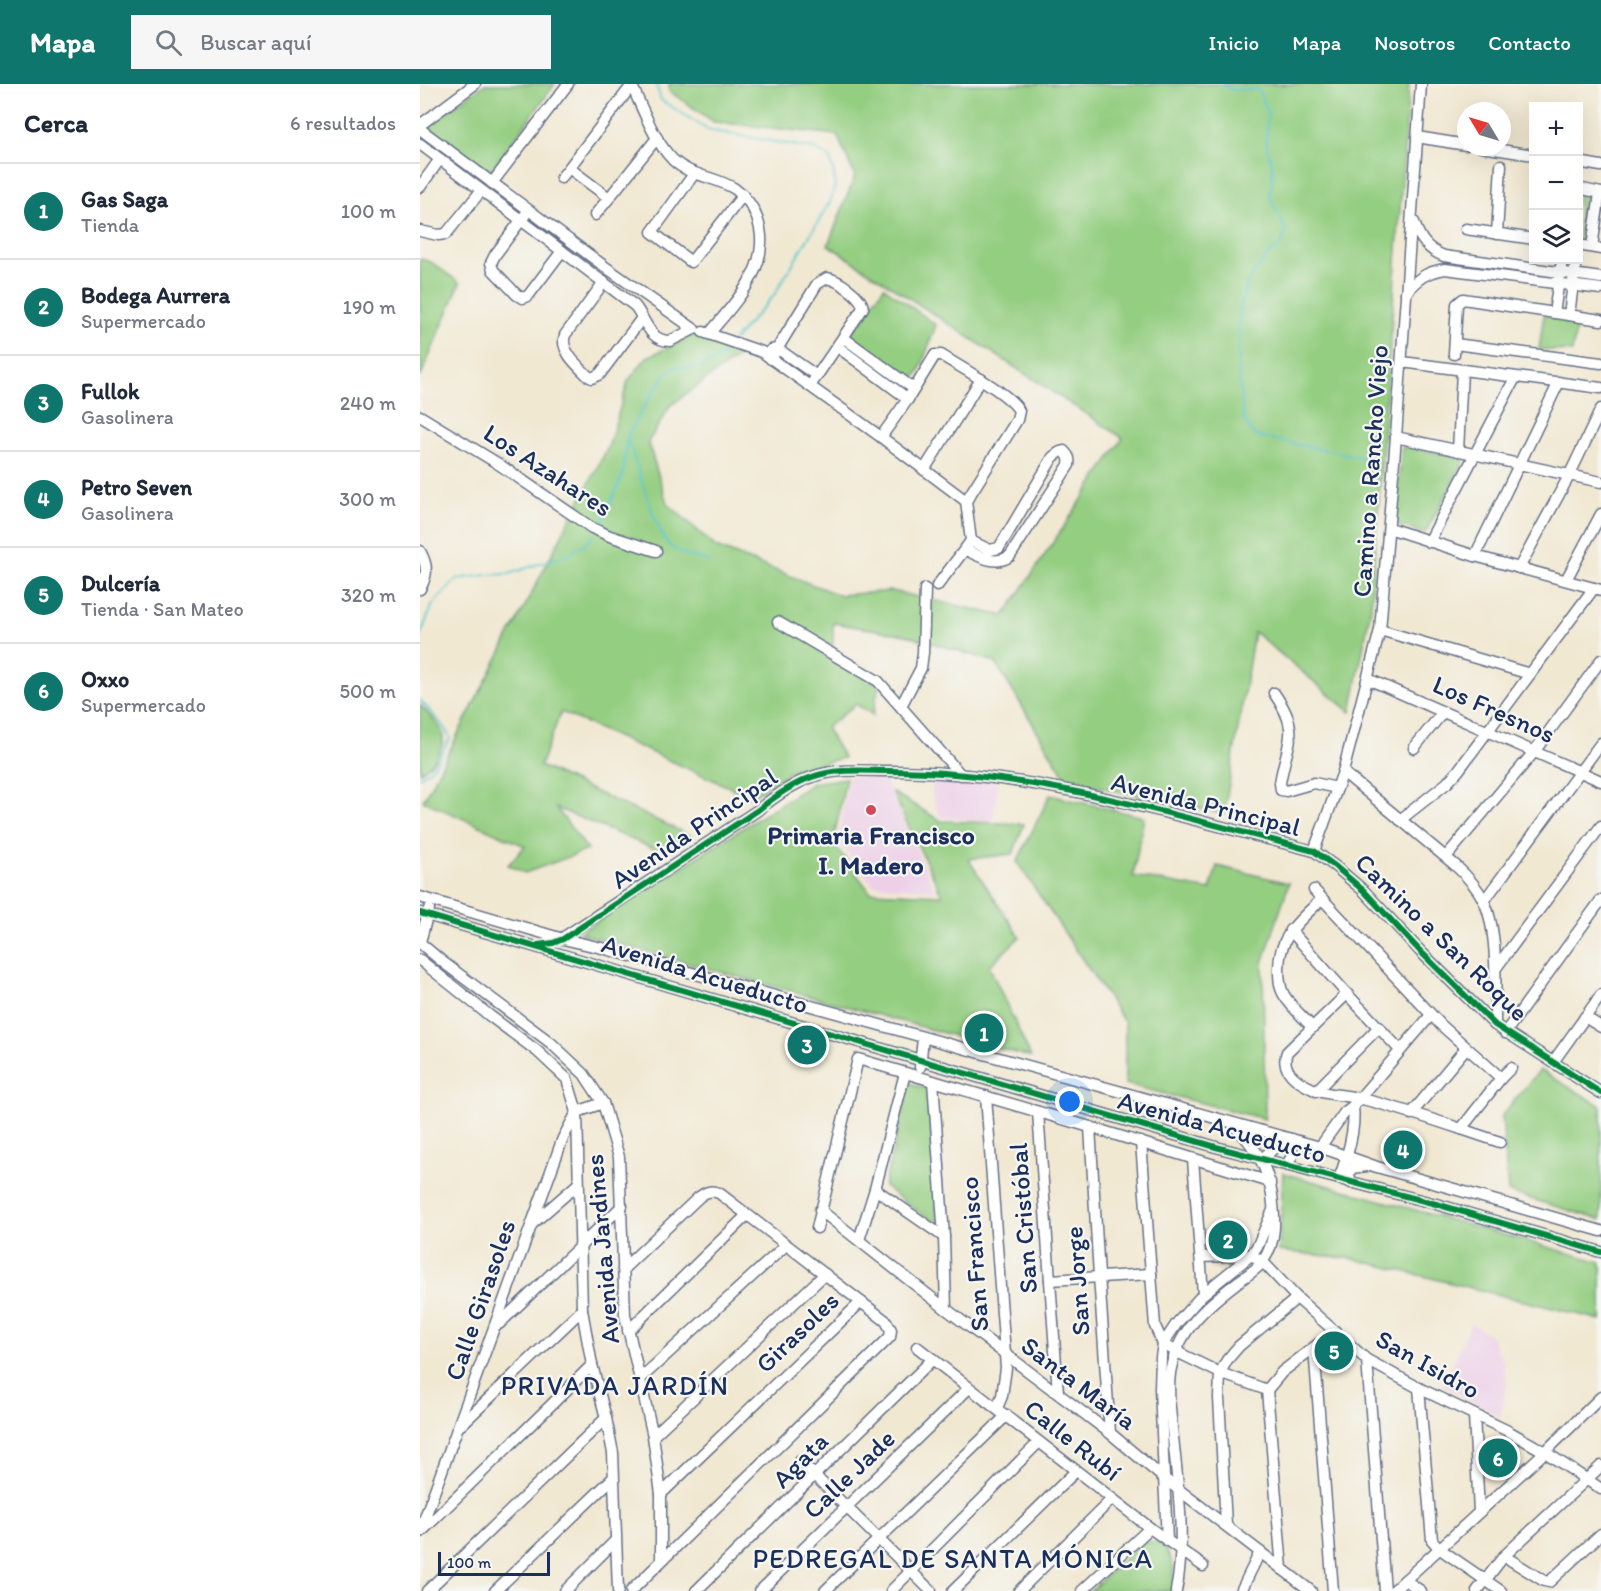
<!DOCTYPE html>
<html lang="es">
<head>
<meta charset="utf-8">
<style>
	body { margin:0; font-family:Itim,sans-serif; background:#f6f6f7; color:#1f2937 }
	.controls { position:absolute; right:18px; top:18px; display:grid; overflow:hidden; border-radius:0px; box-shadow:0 6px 24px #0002 }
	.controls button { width:54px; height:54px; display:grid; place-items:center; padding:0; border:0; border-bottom:2px solid #e0e1e3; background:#fff; color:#1f2937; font:30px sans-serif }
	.compass { position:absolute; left:1037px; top:18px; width:54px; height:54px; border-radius:50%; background:#fff; box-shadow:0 6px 24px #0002; rotate:308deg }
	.scale { position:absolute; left:18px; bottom:15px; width:112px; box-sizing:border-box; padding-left:6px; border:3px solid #1b2f5e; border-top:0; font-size:16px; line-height:21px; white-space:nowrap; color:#1b2f5e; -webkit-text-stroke:4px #f6f6f2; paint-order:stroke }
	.you { position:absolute; left:650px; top:1018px; width:21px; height:21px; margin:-15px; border:4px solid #fff; border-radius:50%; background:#1a73e8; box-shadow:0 0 0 9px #1a73e833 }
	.badge { display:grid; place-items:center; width:39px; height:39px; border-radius:50%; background:#0f766e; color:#fff; font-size:20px; font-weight:700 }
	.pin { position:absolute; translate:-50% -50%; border:3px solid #fff; box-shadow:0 2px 6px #0006 }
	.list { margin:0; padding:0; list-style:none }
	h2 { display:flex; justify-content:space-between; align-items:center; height:78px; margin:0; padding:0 24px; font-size:26px }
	h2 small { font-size:20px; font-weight:400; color:#747a83 }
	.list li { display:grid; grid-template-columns:39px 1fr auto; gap:18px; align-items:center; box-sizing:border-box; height:96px; padding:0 24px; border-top:2px solid #e0e1e3 }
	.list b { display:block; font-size:22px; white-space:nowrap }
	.list p { margin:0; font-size:20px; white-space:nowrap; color:#747a83 }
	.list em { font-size:20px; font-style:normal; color:#747a83 }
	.icon { flex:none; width:33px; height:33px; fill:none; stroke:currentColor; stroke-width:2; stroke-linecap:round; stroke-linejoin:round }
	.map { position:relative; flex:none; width:1181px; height:1507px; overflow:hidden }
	header { display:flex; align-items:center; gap:36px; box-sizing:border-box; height:84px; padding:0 30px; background:#0f766e; color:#fff }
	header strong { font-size:28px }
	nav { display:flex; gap:33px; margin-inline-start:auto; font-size:21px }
	.search { width:420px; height:54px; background:#f6f6f7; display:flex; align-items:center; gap:15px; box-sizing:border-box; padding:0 21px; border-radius:0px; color:#747a83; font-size:22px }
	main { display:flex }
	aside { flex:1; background:#fff }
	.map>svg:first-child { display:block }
	.built { fill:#edd0e8 }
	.green { fill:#94ce81; stroke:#587e70; stroke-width:1.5 }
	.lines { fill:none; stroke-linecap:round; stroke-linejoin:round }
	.stream { stroke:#57c5cc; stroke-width:2 }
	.minor-casing { stroke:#667087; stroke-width:13 }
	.minor { stroke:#fff; stroke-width:10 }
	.cycleway-casing { stroke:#f6f6f2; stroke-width:10 }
	.cycleway { stroke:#00873e; stroke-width:6 }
	.poi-dot { fill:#d1495b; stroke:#f6f6f2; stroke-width:2 }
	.labels { text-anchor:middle; stroke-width:4.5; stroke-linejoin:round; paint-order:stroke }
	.street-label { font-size:26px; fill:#1b2f5e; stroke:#f6f6f2 }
	.poi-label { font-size:26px; font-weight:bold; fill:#1b2f5e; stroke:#f6f6f2 }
	.neighbourhood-label { font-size:27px; letter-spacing:1.5px; fill:#1b2f5e; stroke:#f6f6f2 }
</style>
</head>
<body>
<header>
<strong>Mapa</strong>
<div class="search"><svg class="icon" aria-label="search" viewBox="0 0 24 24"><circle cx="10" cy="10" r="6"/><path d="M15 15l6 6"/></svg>Buscar aquí</div>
<nav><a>Inicio</a><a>Mapa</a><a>Nosotros</a><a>Contacto</a></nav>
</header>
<main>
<aside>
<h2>Cerca<small>6 resultados</small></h2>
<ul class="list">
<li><span class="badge">1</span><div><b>Gas Saga</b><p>Tienda</p></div><em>100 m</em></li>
<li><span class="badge">2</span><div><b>Bodega Aurrera</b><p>Supermercado</p></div><em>190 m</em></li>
<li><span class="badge">3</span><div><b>Fullok</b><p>Gasolinera</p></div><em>240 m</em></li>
<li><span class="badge">4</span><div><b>Petro Seven</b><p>Gasolinera</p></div><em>300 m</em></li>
<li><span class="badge">5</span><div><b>Dulcería</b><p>Tienda · San Mateo</p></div><em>320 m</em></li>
<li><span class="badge">6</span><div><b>Oxxo</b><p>Supermercado</p></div><em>500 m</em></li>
</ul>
</aside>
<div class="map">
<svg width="1181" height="1507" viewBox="0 0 1181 1507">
	<rect width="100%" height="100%" fill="#f6f6f2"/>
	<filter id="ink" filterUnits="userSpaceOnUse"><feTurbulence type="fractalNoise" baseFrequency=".0167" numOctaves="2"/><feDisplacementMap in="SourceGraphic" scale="12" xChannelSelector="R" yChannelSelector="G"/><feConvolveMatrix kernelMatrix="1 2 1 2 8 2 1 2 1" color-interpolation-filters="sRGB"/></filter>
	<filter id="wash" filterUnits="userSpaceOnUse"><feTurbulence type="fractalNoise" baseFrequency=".008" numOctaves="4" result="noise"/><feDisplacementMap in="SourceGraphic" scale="24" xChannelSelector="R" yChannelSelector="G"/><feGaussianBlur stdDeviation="1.35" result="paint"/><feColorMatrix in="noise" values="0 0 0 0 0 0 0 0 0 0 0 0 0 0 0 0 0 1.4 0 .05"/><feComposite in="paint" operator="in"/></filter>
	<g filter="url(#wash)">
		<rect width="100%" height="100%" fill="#f1e8d2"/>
		<g class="built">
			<path d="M 429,692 L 463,693 L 515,806 L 453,801 L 418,758 Z"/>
			<path d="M 512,692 L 578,698 L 573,738 L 520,733 L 512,710 Z"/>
			<path d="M 1051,1239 L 1070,1251 L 1084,1280 L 1087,1301 L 1080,1332 L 1023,1302 Z"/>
		</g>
		<g class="green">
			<path d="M 65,0 L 135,0 L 70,88 L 7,42 Z"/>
			<path d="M 249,0 L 989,0 L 951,523 L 931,628 L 834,548 L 804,730 L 647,696 L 575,578 L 486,551 L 413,539 L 413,576 L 459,600 L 453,631 L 436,620 L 406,644 L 424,674 L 373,686 L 331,713 L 141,628 L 120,682 L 271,752 L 244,769 L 136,724 L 168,766 L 105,789 L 88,781 L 105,762 L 3,717 L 189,361 L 208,297 L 227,273 L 277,250 L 320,271 L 250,322 L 228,358 L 247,419 L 296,463 L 419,511 L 472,507 L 584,532 L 703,354 L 408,161 L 435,92 L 417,51 L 294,38 L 249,7 Z"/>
			<path d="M 1158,109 L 1171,111 L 1174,116 L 1170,154 L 1165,157 L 1159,156 Z"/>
			<path d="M 0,175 L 11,178 L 40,199 L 0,294 Z"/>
			<path d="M 464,203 L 516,241 L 500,286 L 496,292 L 488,297 L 430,251 Z"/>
			<path d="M 1124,231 L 1158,236 L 1152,268 L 1119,265 Z"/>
			<path d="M 984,362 L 1042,374 L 1044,378 L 1005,449 L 980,442 L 975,438 L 982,364 Z"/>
			<path d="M 0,621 C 14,637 31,647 19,668 C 14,678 10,682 0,688 Z"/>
			<path d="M 426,694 L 413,759 L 450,808 L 522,811 L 472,708 L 521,737 L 604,740 L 593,770 L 548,775 L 600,853 L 569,882 L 611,973 L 159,849 L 393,699 Z"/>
			<path d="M 630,711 L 724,733 L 713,792 L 790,806 L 797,782 L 869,799 L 843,879 L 845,1035 L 705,1000 L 705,939 L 597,778 Z"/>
			<path d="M 1120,986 L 1181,1022 L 1181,1136 L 1088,1108 L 1082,1031 Z"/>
			<path d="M 490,999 L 508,1005 L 518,1142 L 464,1102 Z"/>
			<path d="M 863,1089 L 1181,1178 L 1181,1236 L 934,1175 L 859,1167 Z"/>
			<path d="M 723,1458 L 743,1459 C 753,1477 757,1486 751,1507 L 670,1507 Z"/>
		</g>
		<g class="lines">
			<g class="stream">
				<path d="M 236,0 L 241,16 L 288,46 L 395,65 L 409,73 C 415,92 418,98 410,118 L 354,211 L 314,256"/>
				<path d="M 800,0 L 813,6 L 838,5 L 848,29 L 846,58 L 853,85 L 850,114 L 866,146 L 862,160 L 848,171 L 827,199 L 820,227 L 818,287 L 824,336 L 835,352 L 951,375"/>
				<path d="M 181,442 L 203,390 L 207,356"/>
				<path d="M 289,477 C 275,473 260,471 250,462 C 236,449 215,375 207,353 C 214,340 242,289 254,284 C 259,282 267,284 273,284 C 291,283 299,273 311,260"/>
				<path d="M 0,552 L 13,520 L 37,495 L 67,491 L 89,490 L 151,469 L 170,456 L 174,451"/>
				<path d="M 0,616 L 22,641 L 30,654 L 14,682 L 0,693"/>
			</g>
		</g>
	</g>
	<g filter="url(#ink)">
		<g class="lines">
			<g class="minor-casing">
				<g id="minor">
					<path d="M 211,0 C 223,25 234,57 253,76 C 271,93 295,92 315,105 C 325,112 333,122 337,134 C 354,180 316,217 289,250"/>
					<path d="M 212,1 L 149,84 L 189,114 L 237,54"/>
					<path d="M 0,41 L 55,0"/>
					<path d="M 0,45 L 184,182 L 274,245 L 250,257 C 229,257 226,236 215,222 L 0,60"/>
					<path d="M 997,53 L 1046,61"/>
					<path d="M 1061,63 L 1114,71"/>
					<path d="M 1158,78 L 1181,82"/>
					<path d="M 274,90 L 232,148 L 271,178 L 323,111"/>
					<path d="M 141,94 L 149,84"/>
					<path d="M 72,99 L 148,0"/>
					<path d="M 0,103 L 20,75"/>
					<path d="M 1158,104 L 1181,109"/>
					<path d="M 105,131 L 75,171 L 71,179 L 73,186 L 97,211 L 103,214 L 108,212 L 142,167"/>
					<path d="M 175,131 L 189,114"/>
					<path d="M 994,138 C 999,154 1007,166 1024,172 L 1181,194"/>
					<path d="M 1046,145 L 1114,155"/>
					<path d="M 0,147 L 18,151 L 26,150 L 61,107"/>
					<path d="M 1077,150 L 1081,81"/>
					<path d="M 1158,161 L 1181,165"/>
					<path d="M 1172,163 L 1180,109"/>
					<path d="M 184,198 L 145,251 C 139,266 158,282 168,292 L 172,294 L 180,290 L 222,234"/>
					<path d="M 986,209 C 997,194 1007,188 1025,185 L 1181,205"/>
					<path d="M 1134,229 L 1142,176"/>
					<path d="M 1149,231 L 1156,176"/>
					<path d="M 283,248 L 342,268 L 461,353 L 546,417"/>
					<path d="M 424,254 L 494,305"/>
					<path d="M 1035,260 L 1181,279"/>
					<path d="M 418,263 L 488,315"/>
					<path d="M 351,266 L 358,265 L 397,292"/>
					<path d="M 1034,270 L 1037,220 L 1043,215 L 1181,236"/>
					<path d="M 351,275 L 397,200 L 407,194 C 418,196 442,212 443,224 L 390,302"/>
					<path d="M 982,278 L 1181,304"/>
					<path d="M 0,332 L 77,379 L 172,444 L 190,452 L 236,467"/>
					<path d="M 461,353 L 488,315 L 515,271 L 521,271 C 538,282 591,310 599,327 L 597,336 L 546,417"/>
					<path d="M 976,353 L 1181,398"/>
					<path d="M 1038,367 L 1042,287"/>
					<path d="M 504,386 L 561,295"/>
					<path d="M 969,444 L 1055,472 L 1181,506"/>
					<path d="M 1009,458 L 1095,294"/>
					<path d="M 546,466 C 561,473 575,482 590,472 L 649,381 C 650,375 649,372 644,367 L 640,368 L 633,373 L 579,464 L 570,466 L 551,457"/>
					<path d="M 0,467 C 8,482 8,490 0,505"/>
					<path d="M 1055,472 L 1139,298"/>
					<path d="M 1099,484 L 1149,392 L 1181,325"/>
					<path d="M 1146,496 L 1181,430"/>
					<path d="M 517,502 L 551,457 L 546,417"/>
					<path d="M 358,538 L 458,597 L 541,691"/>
					<path d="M 960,546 L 1110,590"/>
					<path d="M 948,595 L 1181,697"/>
					<path d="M 854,609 C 882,649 867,656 860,699 L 861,706 L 866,707 L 894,699 L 917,704"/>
					<path d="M 481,622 L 501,584 L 503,569 L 505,505"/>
					<path d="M 994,664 L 1023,628"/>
					<path d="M 923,688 L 1035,781 C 1046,791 1058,804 1064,817 C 1079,850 1075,906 1075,941"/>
					<path d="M 980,736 L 1027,699 L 1038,687 L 1174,504"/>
					<path d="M 894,767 L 923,688 L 960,546 L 976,353 L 1001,0"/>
					<path d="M 1026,773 L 1114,668 L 1181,576"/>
					<path d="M 894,806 L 1021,941 L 1081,994"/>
					<path d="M 0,813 L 143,855 L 182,864 L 900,1063 L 957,1083 L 1181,1147"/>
					<path d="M 1064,817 L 1181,659"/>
					<path d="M 0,829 L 796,1063 L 1016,1120 L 1181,1168"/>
					<path d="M 870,846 L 927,910 L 980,966"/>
					<path d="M 141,855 L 338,726 C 354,713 372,700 392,693 C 416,684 444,687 469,687 C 614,687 754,731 894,767 L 916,783 L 944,807 L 1000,867 L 1075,941 L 1181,1009"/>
					<path d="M 0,858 L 9,825"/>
					<path d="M 0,859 L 24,879 L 131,959 L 164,990 L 183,1019 L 199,1073 L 205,1231 L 233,1352 L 241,1410 L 241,1477"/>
					<path d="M 0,876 L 70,932 L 117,967 L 147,995 L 157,1028 L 162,1226 L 172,1281 L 186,1334 L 193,1369 L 198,1507"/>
					<path d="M 1076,884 L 1181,742"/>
					<path d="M 927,910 L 867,968 C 861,983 872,994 885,1001 C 901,1011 920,1010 938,1014 C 986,1025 1034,1043 1080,1058"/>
					<path d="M 1165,933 L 1181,943"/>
					<path d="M 892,943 C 883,933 871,923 864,911 C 859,903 859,893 859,884 C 859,851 881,835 902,815"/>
					<path d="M 1085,949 L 1181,816"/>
					<path d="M 1133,978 L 1181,911"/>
					<path d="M 500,983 L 503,954"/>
					<path d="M 513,997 L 524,1153 L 526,1225"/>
					<path d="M 896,1007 L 959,943"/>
					<path d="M 566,1012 L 586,1284 L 582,1312 L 577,1324"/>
					<path d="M 618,1028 L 638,1309"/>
					<path d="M 991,1030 L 1046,964"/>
					<path d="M 670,1043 L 679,1192 L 690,1349"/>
					<path d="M 1041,1045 L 1081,994 L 1091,984"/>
					<path d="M 721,1058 L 735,1242 L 743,1260 L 755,1267 L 800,1289 L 847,1306"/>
					<path d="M 900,1063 L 925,1028 L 933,1022 L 1011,931"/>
					<path d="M 773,1075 L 783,1210"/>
					<path d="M 842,1075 L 865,1054"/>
					<path d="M 867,1081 L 872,1072 L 872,1055"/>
					<path d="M 919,1095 C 927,1073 936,1046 933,1022"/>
					<path d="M 931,1099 L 929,1091 L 931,1084 L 947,1082"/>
					<path d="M 455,1105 L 524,1153"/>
					<path d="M 400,1126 L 526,1225 L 690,1349 L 746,1396 L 891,1507"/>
					<path d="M 112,1140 L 158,1100"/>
					<path d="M 397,1144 L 438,975 L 670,1043 L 850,1098"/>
					<path d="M 439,1156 L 455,1105 L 485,989"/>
					<path d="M 781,1173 L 831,1171 L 843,1178 L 877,1214 L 947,1276 L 999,1304 L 1088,1347 L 1125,1368 L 1181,1405"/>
					<path d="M 203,1185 L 279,1113 C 286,1108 290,1106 299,1109 L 441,1218 L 466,1237 L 471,1246 L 470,1253 L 211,1507"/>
					<path d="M 630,1196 L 731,1190"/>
					<path d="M 79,1240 L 202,1122"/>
					<path d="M 208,1247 L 327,1131"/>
					<path d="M 497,1263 L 730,1444 L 783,1482"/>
					<path d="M 894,1264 L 913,1507"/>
					<path d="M 947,1276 L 965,1507"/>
					<path d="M 220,1295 L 366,1161"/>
					<path d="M 999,1304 L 1012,1456 L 1020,1465 L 1081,1507"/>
					<path d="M 847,1306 L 862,1485"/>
					<path d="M 847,1306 L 862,1288 L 915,1247"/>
					<path d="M 1054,1331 L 1059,1428"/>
					<path d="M 41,1341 L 162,1226"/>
					<path d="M 233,1352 L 405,1190"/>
					<path d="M 380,1377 L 511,1507"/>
					<path d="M 241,1410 L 441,1218"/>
					<path d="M 806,1441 L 799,1314 L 800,1289 L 807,1276 L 819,1262 L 877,1214"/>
					<path d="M 0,1447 L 143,1054 L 157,1028 L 183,1019"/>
					<path d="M 1,1448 L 172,1281"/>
					<path d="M 747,1457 L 740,1305 L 741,1273 L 743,1260 L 757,1239 L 783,1210 L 831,1171 L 838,1161 L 853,1126"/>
					<path d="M 1084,1472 L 1124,1497 L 1129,1498 L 1181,1450"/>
					<path d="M 985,1496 L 1001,1507"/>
					<path d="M 7,1507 L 186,1334"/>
					<path d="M 75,1507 L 193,1394"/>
					<path d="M 145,1507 L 195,1457"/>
					<path d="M 276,1507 L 513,1275"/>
					<path d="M 340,1507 L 549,1304"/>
					<path d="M 405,1507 L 587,1331"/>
					<path d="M 471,1507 L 619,1358"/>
					<path d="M 533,1507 L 656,1387"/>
					<path d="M 599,1507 L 692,1415"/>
					<path d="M 662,1507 L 730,1444"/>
					<path d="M 756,1507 C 766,1457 758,1403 753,1353 C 751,1332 747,1310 750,1289 C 757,1247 786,1222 819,1197 C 826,1192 838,1185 843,1177 C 857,1157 855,1134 852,1111 C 847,1082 835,1061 814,1042"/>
					<path d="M 821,1507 L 840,1468"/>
					<path d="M 973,1507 L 1125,1368 L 1181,1313"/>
					<path d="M 1057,1507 L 1084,1472 L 1181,1382"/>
				</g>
			</g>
			<use href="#minor" class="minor"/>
			<g class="cycleway-casing">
				<g id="cycleway">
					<path d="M 0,829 L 796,1063 L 1016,1120 L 1181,1168"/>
					<path d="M 118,861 L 133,859 L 143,855 L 338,726 C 354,713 372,700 392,693 C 416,684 444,687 469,687 C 614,687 754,731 894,767 L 916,783 L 944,807 L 1000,867 L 1075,941 L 1181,1009"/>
				</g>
			</g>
			<use href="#cycleway" class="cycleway"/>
		</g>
	</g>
	<circle class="poi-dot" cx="451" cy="726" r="6"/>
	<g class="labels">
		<g class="street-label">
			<text transform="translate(128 386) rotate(33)" y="9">Los Azahares</text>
			<text transform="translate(950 387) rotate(-86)" y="9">Camino a Rancho Viejo</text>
			<text transform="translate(1074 625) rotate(24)" y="9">Los Fresnos</text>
			<text transform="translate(786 720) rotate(14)" y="9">Avenida Principal</text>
			<text transform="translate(274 744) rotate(-34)" y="9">Avenida Principal</text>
			<text transform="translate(1022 853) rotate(44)" y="9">Camino a San Roque</text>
			<text transform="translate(285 890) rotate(17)" y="9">Avenida Acueducto</text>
			<text transform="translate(802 1043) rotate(15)" y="9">Avenida Acueducto</text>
			<text transform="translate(603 1134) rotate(-94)" y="9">San Cristóbal</text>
			<text transform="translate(182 1165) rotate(-95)" y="9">Avenida Jardines</text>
			<text transform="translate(554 1170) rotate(-94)" y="9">San Francisco</text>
			<text transform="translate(657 1197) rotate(-94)" y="9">San Jorge</text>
			<text transform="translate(60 1216) rotate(-71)" y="9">Calle Girasoles</text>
			<text transform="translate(377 1248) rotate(-44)" y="9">Girasoles</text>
			<text transform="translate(1008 1280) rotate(29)" y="9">San Isidro</text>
			<text transform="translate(659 1299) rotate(37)" y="9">Santa María</text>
			<text transform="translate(653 1356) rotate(38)" y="9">Calle Rubí</text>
			<text transform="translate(380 1376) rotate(-45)" y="9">Agata</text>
			<text transform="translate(429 1390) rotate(-44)" y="9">Calle Jade</text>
		</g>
		<g class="poi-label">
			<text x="451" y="760">Primaria Francisco<tspan x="451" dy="30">I. Madero</tspan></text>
		</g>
		<g class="neighbourhood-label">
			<text x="195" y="1311">PRIVADA JARDÍN</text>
			<text x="533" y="1484">PEDREGAL DE SANTA MÓNICA</text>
		</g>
	</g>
</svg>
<div class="controls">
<button>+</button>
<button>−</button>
<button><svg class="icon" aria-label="layers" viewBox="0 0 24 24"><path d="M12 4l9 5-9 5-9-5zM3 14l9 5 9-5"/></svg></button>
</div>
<svg class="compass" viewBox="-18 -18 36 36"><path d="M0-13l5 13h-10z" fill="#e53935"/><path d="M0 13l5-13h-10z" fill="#747a83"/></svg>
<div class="scale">100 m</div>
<div class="you"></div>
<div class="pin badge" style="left:564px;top:949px">1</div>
<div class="pin badge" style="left:808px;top:1156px">2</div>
<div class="pin badge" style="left:387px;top:961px">3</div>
<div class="pin badge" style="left:983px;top:1066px">4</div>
<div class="pin badge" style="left:914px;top:1267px">5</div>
<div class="pin badge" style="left:1078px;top:1374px">6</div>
</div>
</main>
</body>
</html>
